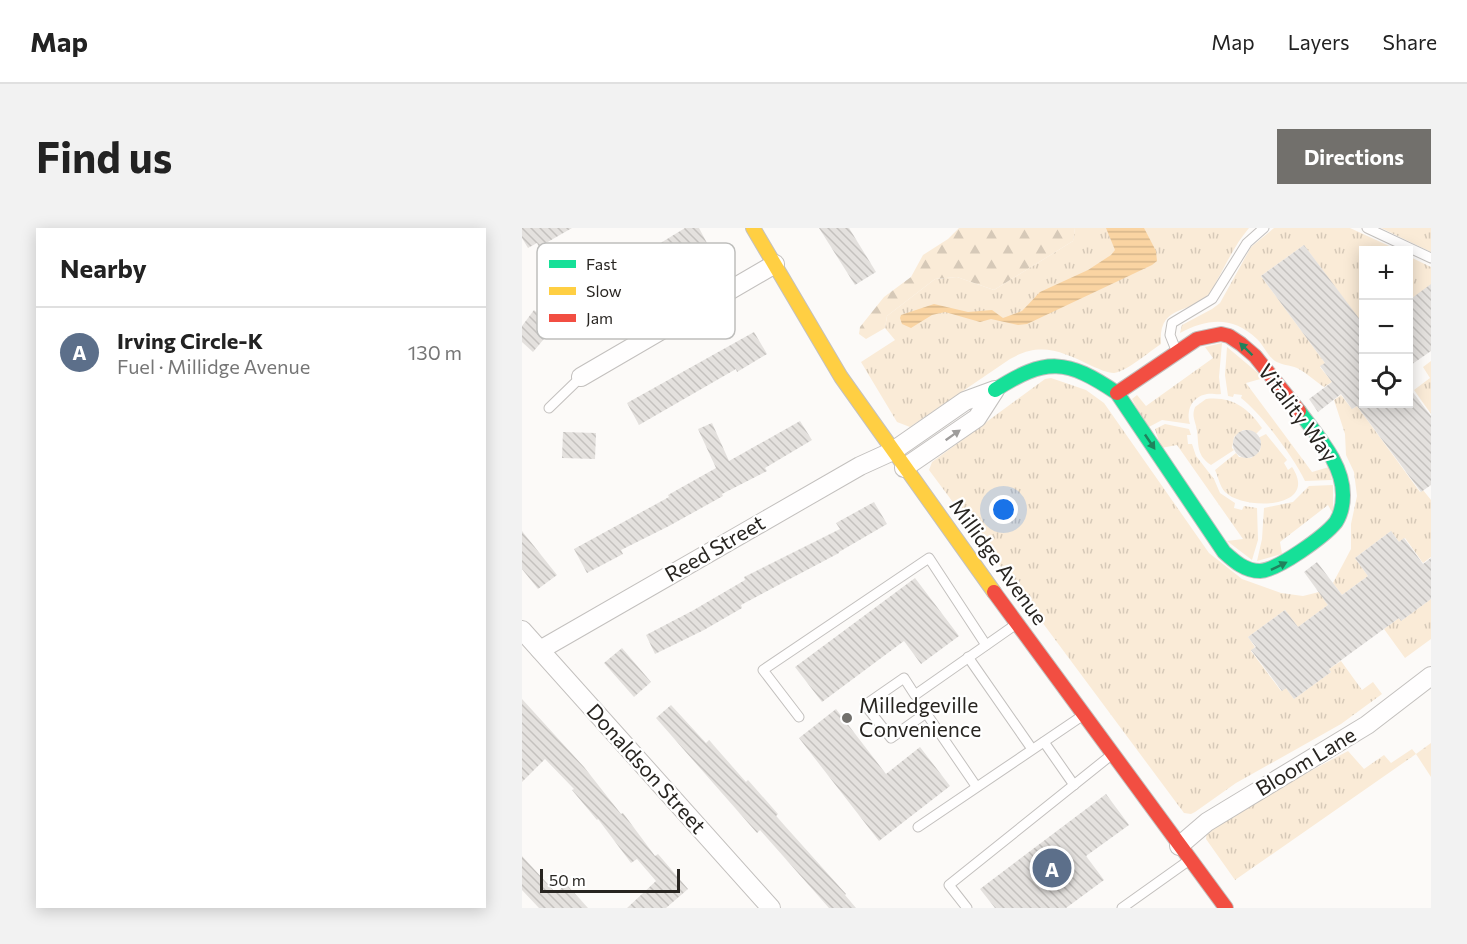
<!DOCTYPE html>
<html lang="en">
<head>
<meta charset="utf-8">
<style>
	body { margin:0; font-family:Commissioner,sans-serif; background:#f2f2f2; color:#222 }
	.controls { position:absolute; right:18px; top:18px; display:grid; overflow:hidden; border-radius:0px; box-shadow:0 3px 15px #0003 }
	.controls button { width:54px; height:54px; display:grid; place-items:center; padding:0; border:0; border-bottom:2px solid #e0e0e0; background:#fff; color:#222; font:30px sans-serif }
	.scale { position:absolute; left:18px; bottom:15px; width:140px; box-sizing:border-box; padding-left:6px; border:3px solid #282521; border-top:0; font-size:16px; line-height:21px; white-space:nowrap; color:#282521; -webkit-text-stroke:4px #fff; paint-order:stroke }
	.you { position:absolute; left:482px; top:282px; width:21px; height:21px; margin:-15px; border:4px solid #fff; border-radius:50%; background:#1a73e8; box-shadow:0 0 0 9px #1a73e833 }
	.badge { display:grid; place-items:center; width:39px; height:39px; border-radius:50%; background:#72706c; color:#fff; font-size:20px; font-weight:700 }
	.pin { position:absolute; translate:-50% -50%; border:3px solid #fff; box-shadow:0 2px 6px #0006 }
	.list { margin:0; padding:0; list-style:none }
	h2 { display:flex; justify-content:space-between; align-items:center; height:78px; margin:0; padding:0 24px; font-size:26px }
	h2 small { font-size:20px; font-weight:400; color:#767676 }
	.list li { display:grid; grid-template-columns:39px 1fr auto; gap:18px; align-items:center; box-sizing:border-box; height:90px; padding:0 24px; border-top:2px solid #e0e0e0 }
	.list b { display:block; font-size:22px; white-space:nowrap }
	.list p { margin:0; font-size:20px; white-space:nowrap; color:#767676 }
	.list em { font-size:20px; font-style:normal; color:#767676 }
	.icon { flex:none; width:33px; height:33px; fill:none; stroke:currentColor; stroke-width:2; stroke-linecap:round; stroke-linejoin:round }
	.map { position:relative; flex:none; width:909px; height:680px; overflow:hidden; border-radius:0px }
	header { display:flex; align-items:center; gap:36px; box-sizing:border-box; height:84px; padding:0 30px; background:#fff; border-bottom:2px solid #e0e0e0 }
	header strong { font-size:28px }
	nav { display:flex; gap:33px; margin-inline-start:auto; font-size:21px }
	.intro { display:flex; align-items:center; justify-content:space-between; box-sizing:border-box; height:144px; padding:0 36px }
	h1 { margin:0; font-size:42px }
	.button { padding:15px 27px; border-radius:0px; background:#72706c; color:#fff; font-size:21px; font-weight:700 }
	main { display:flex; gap:36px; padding:0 36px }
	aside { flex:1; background:#fff; border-radius:0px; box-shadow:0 3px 15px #0003 }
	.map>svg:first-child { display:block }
	.grass { fill:url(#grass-tufts) }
	.forest { fill:url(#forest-firs) }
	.water { fill:url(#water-rules) }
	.building { fill:url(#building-back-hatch) }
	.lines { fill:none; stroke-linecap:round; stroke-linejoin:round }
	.lane-casing { stroke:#c3c0be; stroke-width:11 }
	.street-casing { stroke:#c3c0be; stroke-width:20 }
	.fast-casing { stroke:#c3c0be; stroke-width:16 }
	.slow-casing { stroke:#c3c0be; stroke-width:16 }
	.jam-casing { stroke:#c3c0be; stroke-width:16 }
	.lane { stroke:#fffefe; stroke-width:9 }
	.street { stroke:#fffefe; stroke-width:18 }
	.fast { stroke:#16e098; stroke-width:14 }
	.slow { stroke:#ffcf43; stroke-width:14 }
	.jam { stroke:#f24e42; stroke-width:14 }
	.oneway { fill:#1f825c }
	.oneway2 { fill:#9e9c9b }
	.poi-dot { fill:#72706c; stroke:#fff; stroke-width:2 }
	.labels { text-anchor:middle; stroke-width:4.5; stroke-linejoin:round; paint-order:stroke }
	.street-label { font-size:21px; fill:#282521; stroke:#fff }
	.poi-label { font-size:21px; fill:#282521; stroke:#fff; text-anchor:start }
	.key { fill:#fff; stroke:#bebebc; stroke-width:1.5 }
	.key-label { font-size:16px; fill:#282521 }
</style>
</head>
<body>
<header>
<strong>Map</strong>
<nav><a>Map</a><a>Layers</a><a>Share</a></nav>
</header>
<div class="intro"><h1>Find us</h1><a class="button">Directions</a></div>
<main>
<aside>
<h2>Nearby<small></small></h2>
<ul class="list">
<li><span class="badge" style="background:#5c6f8a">A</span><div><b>Irving Circle-K</b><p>Fuel · Millidge Avenue</p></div><em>130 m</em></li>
</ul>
</aside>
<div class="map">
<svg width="909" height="680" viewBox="0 0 909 680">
	<defs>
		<pattern id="grass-tufts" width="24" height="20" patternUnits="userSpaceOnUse" patternTransform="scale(1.5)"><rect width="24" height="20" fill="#faebd7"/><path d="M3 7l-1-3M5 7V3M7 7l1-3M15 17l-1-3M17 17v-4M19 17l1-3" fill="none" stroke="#d6c9b8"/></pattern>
		<pattern id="forest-firs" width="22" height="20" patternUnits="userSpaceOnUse" patternTransform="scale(1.5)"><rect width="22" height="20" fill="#faebd7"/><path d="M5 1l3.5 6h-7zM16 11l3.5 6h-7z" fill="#d6c9b8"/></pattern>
		<pattern id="water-rules" width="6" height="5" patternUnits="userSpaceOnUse" patternTransform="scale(1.5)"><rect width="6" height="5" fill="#fad4a2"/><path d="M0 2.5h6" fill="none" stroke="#d6b68b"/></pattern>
		<pattern id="building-back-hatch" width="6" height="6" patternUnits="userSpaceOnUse" patternTransform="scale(1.5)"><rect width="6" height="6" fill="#e4e1de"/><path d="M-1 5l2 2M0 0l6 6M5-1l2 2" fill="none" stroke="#c4c1be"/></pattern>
	</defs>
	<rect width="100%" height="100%" fill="#fcfaf8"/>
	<g class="grass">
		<path d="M 553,0 L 727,0 C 715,14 707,30 698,47 C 694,53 691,62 686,67 C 667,87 636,76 639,116 C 628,123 604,144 592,145 C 585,145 577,141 570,138 C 540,124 519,113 488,131 L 388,199 L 375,194 L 339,134 L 373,112 L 363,100 L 365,88 L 413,51 L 435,49 L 472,62 L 551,13 Z"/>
		<path d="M 752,0 L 828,0 L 876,22 L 842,22 L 841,97 L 782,17 L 739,48 L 803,135 L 798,139 L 810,154 L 802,159 C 793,153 785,145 775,140 C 768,137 759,137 753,133 C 745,127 742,118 735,111 C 711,88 686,90 658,105 L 660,97 L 690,81 L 698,75 L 729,19 Z"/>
		<path d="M 859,0 L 909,0 L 909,24 Z"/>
		<path d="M 886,28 L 909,39 L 909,64 L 886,73 Z"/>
		<path d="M 700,115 L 697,149 L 699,166 C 695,167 690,165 685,166 C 669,169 664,183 668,196 L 640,192 L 625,200 L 610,171 L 615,167 L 624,178 L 691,130 L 683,119 Z"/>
		<path d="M 705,119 L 742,150 L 724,155 L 790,244 L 807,239 L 810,252 L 783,253 C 772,230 739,185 719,170 L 720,167 L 712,166 L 711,169 L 706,168 L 703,147 Z"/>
		<path d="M 909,133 L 909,186 L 892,162 L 908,150 L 901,139 Z"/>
		<path d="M 529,150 L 564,162 L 582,175 L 687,325 L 720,351 L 759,365 L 781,368 L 797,364 L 806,377 L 776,399 L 763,382 L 726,409 L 733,419 L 729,423 L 759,463 L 764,460 L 772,471 L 809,444 L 807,441 L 819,433 L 840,462 L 851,454 L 860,466 L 819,496 L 714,555 L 673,584 L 669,586 L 662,585 L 407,242 L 410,234 L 523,151 Z"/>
		<path d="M 819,167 L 830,181 L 835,178 L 898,264 L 901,262 L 909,272 L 909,329 L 901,335 L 883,310 L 877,314 L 869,303 L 833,330 L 846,348 L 820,367 L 811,355 L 829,321 L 829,296 L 835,268 L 832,244 L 824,227 L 823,206 L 812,172 Z"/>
		<path d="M 684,171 C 710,168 726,180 740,200 L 734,206 L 732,204 L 721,202 L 712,209 L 710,220 L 712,222 L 689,237 C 672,226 678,213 674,198 C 672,190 670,187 673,179 Z"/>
		<path d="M 643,196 L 667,201 L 669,207 L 665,207 L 666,216 L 670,216 L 674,228 L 692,251 L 698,265 L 713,275 L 712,280 L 720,282 L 722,278 L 735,280 L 736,312 L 730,332 L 705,313 L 721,311 L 655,217 L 639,220 L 633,201 Z"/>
		<path d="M 744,206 L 765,232 L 762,235 L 766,242 L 770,239 C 798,281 722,283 703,264 C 698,259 696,248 693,242 L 714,225 L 717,229 L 729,230 L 738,223 L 739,213 L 736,210 Z"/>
		<path d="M 811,257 L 811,286 L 806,277 L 758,314 L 760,326 L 735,333 L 740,311 L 742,280 L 771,274 L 787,258 Z"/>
		<path d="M 909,371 L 909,411 L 883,430 L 862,401 L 877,390 L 879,393 Z"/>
		<path d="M 890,521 L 894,526 L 713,652 L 684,611 L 685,603 L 732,573 L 826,523 L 842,541 L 862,527 L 869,535 Z"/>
	</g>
	<g class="forest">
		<path d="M 437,0 L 553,0 L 551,13 L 472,62 L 435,49 L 413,51 L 365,88 L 363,100 L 344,111 L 337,106 L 338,99 L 362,69 L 389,49 L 401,27 L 426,11 Z"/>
		<path d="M 909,515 L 909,549 L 894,526 Z"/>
	</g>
	<path class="water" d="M 584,0 L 622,0 L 634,23 L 635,33 L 630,37 L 505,96 L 496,97 L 469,91 L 458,94 L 423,84 L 410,87 L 389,100 L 380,96 L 378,90 L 379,87 L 412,76 L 446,84 L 470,82 L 481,90 L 500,83 L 518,64 L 566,42 L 589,27 L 593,22 Z"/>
	<g class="building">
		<path d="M 0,0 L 50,0 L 17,19 L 15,15 L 6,20 L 0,10 Z"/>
		<path d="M 163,0 L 177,0 L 186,17 L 57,94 L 44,73 Z"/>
		<path d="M 297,0 L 327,0 L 354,44 L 333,57 Z"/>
		<path d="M 782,17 L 842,97 L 842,173 L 838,176 L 886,176 L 886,158 L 909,188 L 909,257 L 899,264 L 835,178 L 830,181 L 819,166 L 796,184 L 787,171 L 810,154 L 798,138 L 803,135 L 739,48 Z"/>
		<path d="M 909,56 L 909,123 L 886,139 L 886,73 Z"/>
		<path d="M 12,82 L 32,99 L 11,124 L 0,114 L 0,98 Z"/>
		<path d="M 232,104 L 245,126 L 215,144 L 214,141 L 117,197 L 105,175 Z"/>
		<path d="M 278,193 L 290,212 L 243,240 L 245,243 L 200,266 L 201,268 L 147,298 L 99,322 L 101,326 L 65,345 L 52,321 L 147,269 L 146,267 L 194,240 L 176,201 L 190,195 L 207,233 Z"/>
		<circle cx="725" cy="216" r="14"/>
		<path d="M 41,204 L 74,205 L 73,231 L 40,230 Z"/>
		<path d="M 352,274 L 365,296 L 317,324 L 317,325 L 219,377 L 220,380 L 182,402 L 133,426 L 124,407 L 170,383 L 223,352 L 222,349 L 318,301 L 314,295 Z"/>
		<path d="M 0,303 L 35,347 L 16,361 L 0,341 Z"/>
		<path d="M 869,303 L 877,314 L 882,310 L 901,336 L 909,330 L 909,371 L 879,393 L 877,390 L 807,441 L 809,444 L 772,471 L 764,460 L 760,463 L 729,422 L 734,419 L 726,409 L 763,382 L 776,399 L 806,377 L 782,344 L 795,334 L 820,367 L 846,348 L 833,330 Z"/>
		<path d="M 393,350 L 437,408 L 399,436 L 382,413 L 300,474 L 273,439 Z"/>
		<path d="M 100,420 L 129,454 L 112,469 L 82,435 Z"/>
		<path d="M 0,471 L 62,539 L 99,586 L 101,585 L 133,628 L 136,626 L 166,661 L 144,680 L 105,680 L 134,653 L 115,631 L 109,635 L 76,591 L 75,592 L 50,562 L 52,561 L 23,531 L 0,554 Z"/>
		<path d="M 149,477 L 184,515 L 187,512 L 224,554 L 226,552 L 256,586 L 254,588 L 324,666 L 323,667 L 334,680 L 307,680 L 238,602 L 235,605 L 134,490 Z"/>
		<path d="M 314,481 L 364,546 L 398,519 L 428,558 L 357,613 L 277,510 Z"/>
		<path d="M 584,566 L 607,597 L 564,628 L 582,652 L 544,680 L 473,680 L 458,661 Z"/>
		<path d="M 0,628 L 34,665 L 44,656 L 66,680 L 17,680 L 0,662 Z"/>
	</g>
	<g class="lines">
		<g class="lane-casing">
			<g id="lane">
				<path d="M 845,0 L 909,30"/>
				<path d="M 654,122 L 648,107 L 650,95 L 690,71 L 725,15 L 742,0"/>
				<path d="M 27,180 L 59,149"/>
				<path d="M 446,429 L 510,521"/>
				<path d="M 277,489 L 241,442 L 407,330 L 464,417"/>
				<path d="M 522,514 L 552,557"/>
				<path d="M 454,558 L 404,485 L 369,510 L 343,477 L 382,450 L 393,467 L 493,397"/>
				<path d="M 396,599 L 560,488"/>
				<path d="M 445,680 L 427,657 L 588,528"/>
				<path d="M 600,680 L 666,633"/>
			</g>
		</g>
		<g class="street-casing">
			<g id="street">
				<path d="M 59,149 L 253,36"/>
				<path d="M 0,402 L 249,680"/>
				<path d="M 18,422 L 338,238 L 371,223 L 443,173 L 473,162 L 455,190 L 382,240"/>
				<path d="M 657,618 L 685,594 L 845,497 L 909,448"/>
			</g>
		</g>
		<g class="fast-casing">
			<path id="fast" d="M 473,162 C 524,129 545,131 595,165 L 702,324 C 712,333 723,343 738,343 C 756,342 803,308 814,294 C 819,286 821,276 821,267 C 821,235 795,208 777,183"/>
		</g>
		<g class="slow-casing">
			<path id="slow" d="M 231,0 L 319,149 L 472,364"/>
		</g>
		<g class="jam-casing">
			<g id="jam">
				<path d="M 595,165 L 675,111 L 699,106 L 707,108 L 719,116 L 733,128 L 777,183"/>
				<path d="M 472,364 L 704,680"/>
			</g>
		</g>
		<use href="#lane" class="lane"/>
		<use href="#street" class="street"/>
		<use href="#fast" class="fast"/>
		<use href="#slow" class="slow"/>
		<use href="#jam" class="jam"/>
	</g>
	<defs><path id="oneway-solid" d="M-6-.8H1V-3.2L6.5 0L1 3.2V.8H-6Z" transform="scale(1.5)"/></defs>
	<g class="oneway">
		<use href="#oneway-solid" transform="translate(724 121) rotate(-136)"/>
		<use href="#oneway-solid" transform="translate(628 214) rotate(56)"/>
		<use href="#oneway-solid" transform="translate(757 338) rotate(-26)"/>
	</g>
	<use class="oneway2" href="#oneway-solid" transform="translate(431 207) rotate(-35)"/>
	<circle class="poi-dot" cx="325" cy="490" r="6"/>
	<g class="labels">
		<g class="street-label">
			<text transform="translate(775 185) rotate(53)" y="7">Vitality Way</text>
			<text transform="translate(193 321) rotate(-30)" y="7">Reed Street</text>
			<text transform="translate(476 334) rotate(54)" y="7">Millidge Avenue</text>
			<text transform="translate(784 534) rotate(-31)" y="7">Bloom Lane</text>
			<text transform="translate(124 541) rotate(48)" y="7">Donaldson Street</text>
		</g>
		<g class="poi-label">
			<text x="337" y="485">Milledgeville<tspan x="337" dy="24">Convenience</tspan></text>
		</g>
	</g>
	<rect x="15" y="15" width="198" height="96" rx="9" class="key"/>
	<rect x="27" y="32" width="27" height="8" fill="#16e098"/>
	<rect x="27" y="59" width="27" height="8" fill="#ffcf43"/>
	<rect x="27" y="86" width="27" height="8" fill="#f24e42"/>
	<g class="key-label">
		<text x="64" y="42">Fast</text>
		<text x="64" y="69">Slow</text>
		<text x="64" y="96">Jam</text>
	</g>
</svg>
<div class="controls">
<button>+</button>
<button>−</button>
<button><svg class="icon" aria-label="locate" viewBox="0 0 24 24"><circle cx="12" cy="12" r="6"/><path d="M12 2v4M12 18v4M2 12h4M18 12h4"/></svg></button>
</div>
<div class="scale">50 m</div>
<div class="you"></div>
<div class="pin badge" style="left:530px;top:640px;background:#5c6f8a">A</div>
</div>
</main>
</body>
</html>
